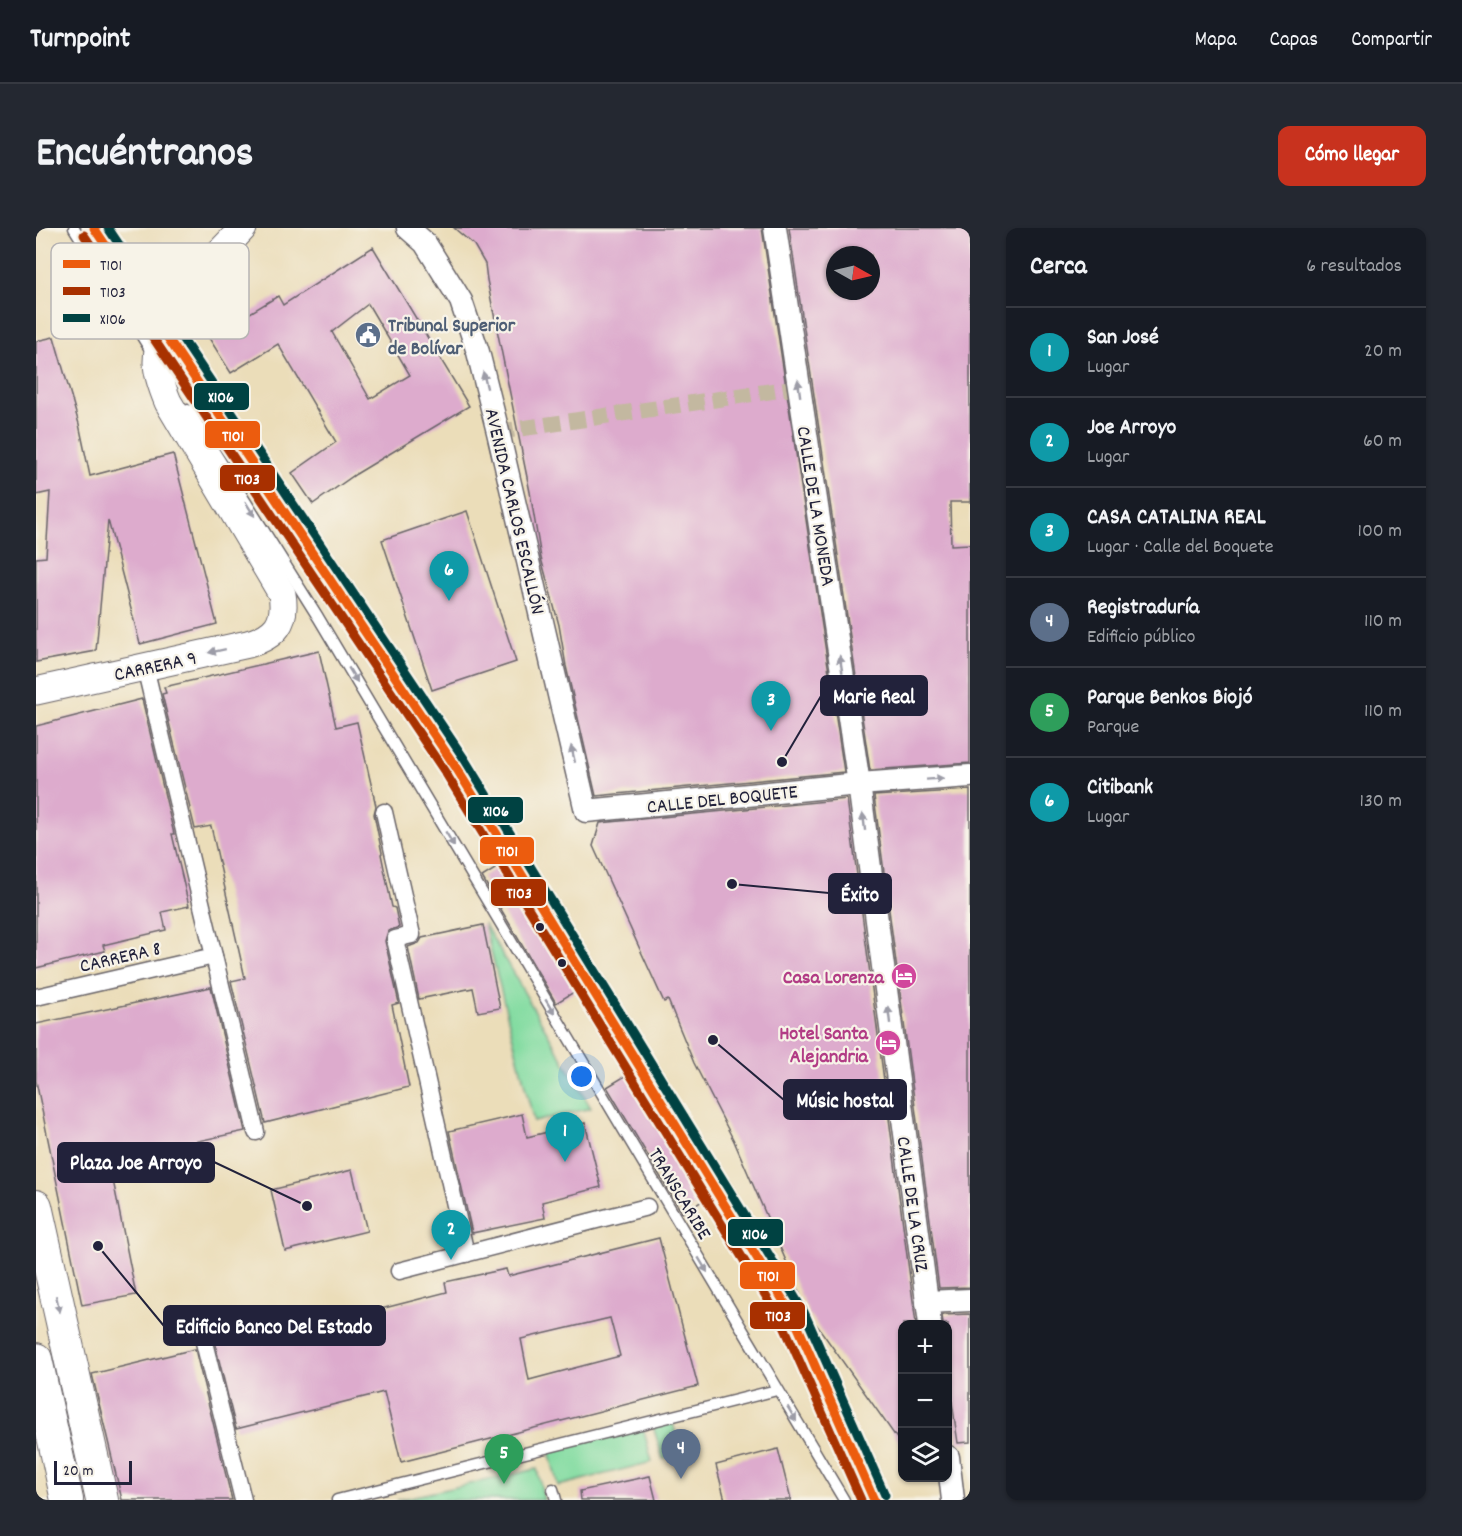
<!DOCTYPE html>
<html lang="es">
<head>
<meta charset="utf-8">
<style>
	body { margin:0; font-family:Dekko,sans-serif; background:#242831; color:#f1f3f6 }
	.controls { position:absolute; right:18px; bottom:18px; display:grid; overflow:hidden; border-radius:12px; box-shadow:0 2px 4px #0004 }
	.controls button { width:54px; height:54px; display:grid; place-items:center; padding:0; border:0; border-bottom:2px solid #363941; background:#171b24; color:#f1f3f6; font:30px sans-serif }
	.compass { position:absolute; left:790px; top:18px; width:54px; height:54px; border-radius:50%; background:#171b24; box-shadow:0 2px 4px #0004; rotate:98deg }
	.scale { position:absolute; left:18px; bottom:15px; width:78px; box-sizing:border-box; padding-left:6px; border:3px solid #22223b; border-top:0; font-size:16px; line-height:21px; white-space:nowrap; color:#22223b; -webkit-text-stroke:4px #f7f3e8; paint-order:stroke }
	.you { position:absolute; left:546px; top:849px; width:21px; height:21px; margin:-15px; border:4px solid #fff; border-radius:50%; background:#1a73e8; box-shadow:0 0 0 9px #1a73e833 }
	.badge { display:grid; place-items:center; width:39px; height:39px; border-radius:50%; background:#c8321e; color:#fff; font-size:20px; font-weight:700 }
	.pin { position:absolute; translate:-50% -50px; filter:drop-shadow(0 2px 3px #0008) }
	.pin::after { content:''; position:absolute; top:32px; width:21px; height:18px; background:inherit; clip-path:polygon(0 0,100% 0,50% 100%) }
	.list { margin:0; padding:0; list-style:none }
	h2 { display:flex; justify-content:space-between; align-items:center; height:78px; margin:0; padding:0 24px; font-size:26px }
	h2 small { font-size:20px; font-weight:400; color:#9ea1a6 }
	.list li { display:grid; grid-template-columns:39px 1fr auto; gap:18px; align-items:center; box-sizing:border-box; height:90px; padding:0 24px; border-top:2px solid #363941 }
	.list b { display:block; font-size:22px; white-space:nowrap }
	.list p { margin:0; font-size:20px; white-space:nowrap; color:#9ea1a6 }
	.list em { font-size:20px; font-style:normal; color:#9ea1a6 }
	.icon { flex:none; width:33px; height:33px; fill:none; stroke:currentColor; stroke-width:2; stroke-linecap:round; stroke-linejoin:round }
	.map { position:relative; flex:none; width:934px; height:1272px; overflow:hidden; border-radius:12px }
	header { display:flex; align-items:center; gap:36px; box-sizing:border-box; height:84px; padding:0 30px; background:#171b24; border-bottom:2px solid #363941 }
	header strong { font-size:28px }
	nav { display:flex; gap:33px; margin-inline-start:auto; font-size:21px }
	.intro { display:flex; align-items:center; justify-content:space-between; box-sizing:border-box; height:144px; padding:0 36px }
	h1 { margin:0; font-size:42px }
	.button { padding:15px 27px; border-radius:12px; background:#c8321e; color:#fff; font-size:21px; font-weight:700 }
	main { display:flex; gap:36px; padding:0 36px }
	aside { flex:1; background:#171b24; border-radius:12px; box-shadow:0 2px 4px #0004 }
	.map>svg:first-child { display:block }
	.green { fill:#83dca1; stroke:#527f6e; stroke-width:1.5 }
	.building { fill:#ddabcd; fill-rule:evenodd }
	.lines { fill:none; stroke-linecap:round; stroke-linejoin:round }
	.pedestrian-tunnel { stroke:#c3b8a0; stroke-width:16; stroke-dasharray:16 8; stroke-linecap:butt }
	.service-casing { stroke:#686367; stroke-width:13 }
	.pedestrian-casing { stroke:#686367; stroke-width:19 }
	.minor-casing { stroke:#686367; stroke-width:25 }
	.tertiary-casing { stroke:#686367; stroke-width:29 }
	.secondary-casing { stroke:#686367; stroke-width:34 }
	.service { stroke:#fff; stroke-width:10 }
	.pedestrian { stroke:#fff; stroke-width:16 }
	.minor { stroke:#fff; stroke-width:22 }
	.tertiary { stroke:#fff; stroke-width:27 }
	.secondary { stroke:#fff; stroke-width:32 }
	.bus-1-casing { stroke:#f7f3e8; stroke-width:14 }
	.bus-2-casing { stroke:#f7f3e8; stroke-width:14 }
	.bus-3-casing { stroke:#f7f3e8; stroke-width:14 }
	.bus-1 { stroke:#ec5c0e; stroke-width:9 }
	.bus-2 { stroke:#a83000; stroke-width:9 }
	.bus-3 { stroke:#004242; stroke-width:9 }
	.oneway { fill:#9c9ca7 }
	.bus-dot { fill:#22223b; stroke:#f7f3e8; stroke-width:2 }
	.labels { text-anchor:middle; stroke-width:4.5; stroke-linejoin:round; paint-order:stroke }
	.service-label { font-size:20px; font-weight:bold; fill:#4e5e75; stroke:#f7f3e8; text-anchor:start }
	.street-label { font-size:20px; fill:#22223b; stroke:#f7f3e8 }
	.hotel-label { font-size:20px; font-weight:bold; fill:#b23c85; stroke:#f7f3e8; text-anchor:end }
	.key { fill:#f7f3e8; stroke:#b7b4b4; stroke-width:1.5 }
	.key-label { font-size:16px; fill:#22223b }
	.leader { fill:none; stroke:#22223b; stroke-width:2 }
	.callout-dot { fill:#22223b; stroke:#f7f3e8; stroke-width:2 }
	.callout { fill:#22223b; stroke:#22223b; stroke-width:2 }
	.callout-label { font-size:21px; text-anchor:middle; font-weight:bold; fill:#fff }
	.line-badge { stroke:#f7f3e8; stroke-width:2 }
	.badge-label { font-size:16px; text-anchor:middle; font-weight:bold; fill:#fff }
</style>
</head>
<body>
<header>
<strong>Turnpoint</strong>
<nav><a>Mapa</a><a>Capas</a><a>Compartir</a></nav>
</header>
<div class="intro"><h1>Encuéntranos</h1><a class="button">Cómo llegar</a></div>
<main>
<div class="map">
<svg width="934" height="1272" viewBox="0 0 934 1272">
	<rect width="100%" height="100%" fill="#f7f3e8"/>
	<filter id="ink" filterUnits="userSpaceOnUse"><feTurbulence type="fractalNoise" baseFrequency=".0167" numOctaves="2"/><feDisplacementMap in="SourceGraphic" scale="12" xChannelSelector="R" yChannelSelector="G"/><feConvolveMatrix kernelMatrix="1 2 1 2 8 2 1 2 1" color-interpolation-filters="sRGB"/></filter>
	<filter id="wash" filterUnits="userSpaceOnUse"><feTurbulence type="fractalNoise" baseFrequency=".008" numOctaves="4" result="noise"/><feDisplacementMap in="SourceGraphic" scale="24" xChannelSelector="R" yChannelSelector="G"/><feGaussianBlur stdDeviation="1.35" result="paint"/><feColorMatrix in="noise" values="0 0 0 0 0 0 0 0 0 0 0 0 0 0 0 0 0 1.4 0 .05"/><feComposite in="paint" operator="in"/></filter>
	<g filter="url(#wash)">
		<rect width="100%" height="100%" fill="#ebddb9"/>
		<g class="green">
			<path d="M 448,695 L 555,880 L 498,894 Z"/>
			<path d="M 635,1189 L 646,1225 L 627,1231 L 616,1195 Z"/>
			<path d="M 607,1199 L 616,1234 L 522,1258 L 513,1223 Z"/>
			<path d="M 501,1241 L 508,1272 L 361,1272 Z"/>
		</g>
		<g id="blocks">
			<g class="building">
				<path d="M 418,0 L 726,0 L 808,544 L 560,568 L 530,438 L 523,397 L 505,330 L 494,264 L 451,52 L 449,36 L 438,17 Z"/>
				<path d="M 753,0 L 934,0 L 934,274 L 914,274 L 915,317 L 934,316 L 934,535 L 834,542 ZM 799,27 L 835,27 L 835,63 L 799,63 Z"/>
				<path d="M 337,19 L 433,178 L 320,246 L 277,276 L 256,245 L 300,214 L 242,116 L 195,145 L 173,110 L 242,68 L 247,77 ZM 332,76 L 374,147 L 334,171 L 296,104 Z"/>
				<path d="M 18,109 L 43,196 L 54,248 L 137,226 L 181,396 L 104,416 L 72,292 L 60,423 L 0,434 L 0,330 L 10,329 L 14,264 L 0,267 L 0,113 Z"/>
				<path d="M 431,283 L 480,434 L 396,462 L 346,312 Z"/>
				<path d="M 283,423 L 300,499 L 321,494 L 340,578 L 338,586 L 346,625 L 345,626 L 356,679 L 359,680 L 363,699 L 352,703 L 349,713 L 363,775 L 356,777 L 373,859 L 229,895 L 195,753 L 209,750 L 175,598 L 159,601 L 126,466 L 130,465 L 128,459 Z"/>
				<path d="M 106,471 L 138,606 L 136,606 L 153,678 L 126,684 L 130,702 L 67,717 L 69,723 L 0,740 L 0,498 Z"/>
				<path d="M 934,562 L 934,1059 L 903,1060 L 838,568 Z"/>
				<path d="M 811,571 L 880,1096 L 867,1096 L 867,1219 L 773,1086 L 698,913 L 658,835 L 632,772 L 628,774 L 557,618 L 564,595 Z"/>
				<path d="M 467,636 L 543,761 L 520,775 L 446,649 Z"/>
				<path d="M 447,697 L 464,780 L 442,784 L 437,760 L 383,771 L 372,719 L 383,715 L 386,710 Z"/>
				<path d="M 175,759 L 209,903 L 73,932 L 100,1067 L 46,1077 L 0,853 L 0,796 Z"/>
				<path d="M 596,844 L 670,971 L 646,985 L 571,859 Z"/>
				<path d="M 486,886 L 491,909 L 549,895 L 565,959 L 506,974 L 509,990 L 436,1005 L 413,903 Z"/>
				<path d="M 316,942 L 331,1003 L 249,1023 L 235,962 Z"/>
				<path d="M 623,1010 L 662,1158 L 365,1234 L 348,1164 L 200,1201 L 179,1116 L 328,1079 L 329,1085 L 411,1064 L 409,1054 L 470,1041 L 472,1048 ZM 574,1090 L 584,1128 L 493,1152 L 485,1111 Z"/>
				<path d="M 934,1086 L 934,1214 L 922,1215 L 912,1147 L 912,1096 L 907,1096 L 906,1087 Z"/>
				<path d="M 159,1121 L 196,1272 L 86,1272 L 56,1146 Z"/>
				<path d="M 742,1221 L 755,1272 L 689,1272 L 680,1237 Z"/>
				<path d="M 614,1248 L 620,1272 L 545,1272 L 544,1263 Z"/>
			</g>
		</g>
	</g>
	<g filter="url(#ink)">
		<use href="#blocks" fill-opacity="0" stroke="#686367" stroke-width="1.5"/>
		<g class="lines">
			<path class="pedestrian-tunnel" d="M 462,204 L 763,159"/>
			<g class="service-casing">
				<g id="service">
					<path d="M 38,0 L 117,126"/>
					<path d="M 58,0 L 419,538 L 758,1090 L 838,1272"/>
					<path d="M 152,182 L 282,389 L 808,1272"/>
					<path d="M 517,1261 L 520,1272"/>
					<path d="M 301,1272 L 741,1162"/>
				</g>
			</g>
			<g class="pedestrian-casing">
				<g id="pedestrian">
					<path d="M 109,439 L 220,904"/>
					<path d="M 348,584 L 376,707 L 359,711 L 430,1026"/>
					<path d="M 0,769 L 178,728"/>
					<path d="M 363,1043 L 611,979"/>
					<path d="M 163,1094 L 207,1272"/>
				</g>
			</g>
			<g class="minor-casing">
				<g id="minor">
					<path d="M 372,0 L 389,15 L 425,73 L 442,124 L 462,204 L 550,583 L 823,556 L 934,548"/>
					<path d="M 739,0 L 823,556 L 894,1096"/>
					<path d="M 891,1074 L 934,1072"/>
					<path d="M 912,1229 L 917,1272"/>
				</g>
			</g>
			<g class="tertiary-casing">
				<path id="tertiary" d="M 0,463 L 212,416 C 239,408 251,395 246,366 L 132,174 C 127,162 121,147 121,134 C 122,76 172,39 207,0"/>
			</g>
			<g class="secondary-casing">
				<g id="secondary">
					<path d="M 0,978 L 66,1272"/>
					<path d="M 0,1131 L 31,1272"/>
				</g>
			</g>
			<use href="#service" class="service"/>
			<use href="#pedestrian" class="pedestrian"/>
			<use href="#minor" class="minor"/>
			<use href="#tertiary" class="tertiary"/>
			<use href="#secondary" class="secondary"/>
			<g class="bus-1-casing">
				<path id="bus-1" d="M 58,0 L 419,538 L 758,1090 L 838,1272"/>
			</g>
			<g class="bus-2-casing">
				<path id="bus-2" d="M 48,7 L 409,544 L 747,1096 L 825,1272"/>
			</g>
			<g class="bus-3-casing">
				<path id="bus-3" d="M 72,0 L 429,532 L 768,1084 L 849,1267"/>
			</g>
			<use href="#bus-1" class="bus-1"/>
			<use href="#bus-2" class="bus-2"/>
			<use href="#bus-3" class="bus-3"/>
		</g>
		<defs><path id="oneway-solid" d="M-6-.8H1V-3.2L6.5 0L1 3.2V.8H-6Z" transform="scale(1.5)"/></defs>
		<g class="oneway">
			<use href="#oneway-solid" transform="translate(449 152) rotate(-104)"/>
			<use href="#oneway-solid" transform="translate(763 160) rotate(-98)"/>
			<use href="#oneway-solid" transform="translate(214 281) rotate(58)"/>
			<use href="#oneway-solid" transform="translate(181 423) rotate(168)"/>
			<use href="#oneway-solid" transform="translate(805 436) rotate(-99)"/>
			<use href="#oneway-solid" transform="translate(317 447) rotate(59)"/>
			<use href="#oneway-solid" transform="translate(537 526) rotate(-103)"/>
			<use href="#oneway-solid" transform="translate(899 551) rotate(-4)"/>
			<use href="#oneway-solid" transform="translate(828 594) rotate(-97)"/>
			<use href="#oneway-solid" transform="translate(414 611) rotate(59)"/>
			<use href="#oneway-solid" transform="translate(514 779) rotate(59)"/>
			<use href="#oneway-solid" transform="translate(853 787) rotate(-97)"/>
			<use href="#oneway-solid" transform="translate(667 1037) rotate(59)"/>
			<use href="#oneway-solid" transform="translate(22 1076) rotate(77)"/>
			<use href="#oneway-solid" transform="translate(756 1186) rotate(59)"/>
		</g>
	</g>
	<defs>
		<g id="civic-disc" transform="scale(1.35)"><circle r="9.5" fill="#5c6f8a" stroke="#f7f3e8"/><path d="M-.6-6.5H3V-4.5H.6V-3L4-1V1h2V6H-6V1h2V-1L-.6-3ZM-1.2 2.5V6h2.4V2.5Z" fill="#fff"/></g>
		<g id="hotel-disc" transform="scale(1.35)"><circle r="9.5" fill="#d1479c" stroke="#f7f3e8"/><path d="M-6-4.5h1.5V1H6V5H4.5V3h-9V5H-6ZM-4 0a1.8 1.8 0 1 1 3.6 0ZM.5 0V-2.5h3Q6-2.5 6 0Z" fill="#fff"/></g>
	</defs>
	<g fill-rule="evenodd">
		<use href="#civic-disc" x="332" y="107"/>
		<use href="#hotel-disc" x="868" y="748"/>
		<use href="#hotel-disc" x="852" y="815"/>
	</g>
	<g class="bus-dot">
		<circle cx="504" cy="699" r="5"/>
		<circle cx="526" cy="735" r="5"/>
	</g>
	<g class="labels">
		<g class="service-label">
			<text x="352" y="103">Tribunal Superior<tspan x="352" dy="23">de Bolívar</tspan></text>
		</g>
		<g class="street-label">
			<text transform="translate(781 278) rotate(81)" y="7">CALLE DE LA MONEDA</text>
			<text transform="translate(480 283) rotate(77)" y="7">AVENIDA CARLOS ESCALLÓN</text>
			<text transform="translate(119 437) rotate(-12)" y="7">CARRERA 9</text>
			<text transform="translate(686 570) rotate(-6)" y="7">CALLE DEL BOQUETE</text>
			<text transform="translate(84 728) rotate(-13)" y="7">CARRERA 8</text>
			<text transform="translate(645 965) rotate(59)" y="7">TRANSCARIBE</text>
			<text transform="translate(878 976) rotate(82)" y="7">CALLE DE LA CRUZ</text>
		</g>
		<g class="hotel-label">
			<text x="848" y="755">Casa Lorenza</text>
			<text x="832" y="811">Hotel Santa<tspan x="832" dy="23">Alejandria</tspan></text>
		</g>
	</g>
	<rect x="15" y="15" width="198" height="96" rx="9" class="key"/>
	<rect x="27" y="32" width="27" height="8" fill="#ec5c0e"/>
	<rect x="27" y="59" width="27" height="8" fill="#a83000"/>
	<rect x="27" y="86" width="27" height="8" fill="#004242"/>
	<g class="key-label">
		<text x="64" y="42">T101</text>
		<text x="64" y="69">T103</text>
		<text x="64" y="96">X106</text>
	</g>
	<path class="leader" d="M746 534L785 468M696 656L793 665M677 812L748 872M271 978L178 934M62 1018L128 1098"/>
	<g class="callout-dot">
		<circle cx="746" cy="534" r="6"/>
		<circle cx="696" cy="656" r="6"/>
		<circle cx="677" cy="812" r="6"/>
		<circle cx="271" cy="978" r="6"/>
		<circle cx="62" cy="1018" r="6"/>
	</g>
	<g class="callout">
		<rect x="785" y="448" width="106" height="39" rx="6"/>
		<rect x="793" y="646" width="62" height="39" rx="6"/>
		<rect x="748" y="852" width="122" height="39" rx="6"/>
		<rect x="22" y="915" width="156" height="39" rx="6"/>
		<rect x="128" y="1078" width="221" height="39" rx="6"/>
	</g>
	<g class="callout-label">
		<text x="838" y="475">Marie Real</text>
		<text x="824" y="673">Éxito</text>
		<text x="809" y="879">Músic hostal</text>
		<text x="100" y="941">Plaza Joe Arroyo</text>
		<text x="238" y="1105">Edificio Banco Del Estado</text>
	</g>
	<g class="line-badge">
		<rect x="157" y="154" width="57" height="29" rx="6" fill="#004242"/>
		<rect x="168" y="192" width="57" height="29" rx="6" fill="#ec5c0e"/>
		<rect x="183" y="236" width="57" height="28" rx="6" fill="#a83000"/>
		<rect x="431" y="568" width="57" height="28" rx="6" fill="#004242"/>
		<rect x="443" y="608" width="56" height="29" rx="6" fill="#ec5c0e"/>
		<rect x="454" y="650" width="57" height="29" rx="6" fill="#a83000"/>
		<rect x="691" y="990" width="57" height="29" rx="6" fill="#004242"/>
		<rect x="703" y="1033" width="57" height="29" rx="6" fill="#ec5c0e"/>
		<rect x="713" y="1073" width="57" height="29" rx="6" fill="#a83000"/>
	</g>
	<g class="badge-label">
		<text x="185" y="174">X106</text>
		<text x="197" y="213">T101</text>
		<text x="211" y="256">T103</text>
		<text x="460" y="588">X106</text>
		<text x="471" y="628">T101</text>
		<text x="483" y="670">T103</text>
		<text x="719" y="1011">X106</text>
		<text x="732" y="1053">T101</text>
		<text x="742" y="1093">T103</text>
	</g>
</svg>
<div class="controls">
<button>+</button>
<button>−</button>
<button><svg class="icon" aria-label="layers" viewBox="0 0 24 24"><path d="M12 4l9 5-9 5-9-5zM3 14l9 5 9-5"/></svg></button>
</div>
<svg class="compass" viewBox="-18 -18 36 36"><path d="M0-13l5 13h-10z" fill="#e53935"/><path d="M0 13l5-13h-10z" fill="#9ea1a6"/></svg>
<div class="scale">20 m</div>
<div class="you"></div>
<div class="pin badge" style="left:529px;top:934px;background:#0f9aa8">1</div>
<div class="pin badge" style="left:415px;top:1032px;background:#0f9aa8">2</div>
<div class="pin badge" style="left:735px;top:503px;background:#0f9aa8">3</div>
<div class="pin badge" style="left:645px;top:1251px;background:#5c6f8a">4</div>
<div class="pin badge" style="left:468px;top:1256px;background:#2e9e5b">5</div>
<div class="pin badge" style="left:413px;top:373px;background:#0f9aa8">6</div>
</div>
<aside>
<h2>Cerca<small>6 resultados</small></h2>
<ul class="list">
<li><span class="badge" style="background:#0f9aa8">1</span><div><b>San José</b><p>Lugar</p></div><em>20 m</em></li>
<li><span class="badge" style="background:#0f9aa8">2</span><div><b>Joe Arroyo</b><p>Lugar</p></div><em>60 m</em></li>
<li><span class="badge" style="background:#0f9aa8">3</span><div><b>CASA CATALINA REAL</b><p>Lugar · Calle del Boquete</p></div><em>100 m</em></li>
<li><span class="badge" style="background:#5c6f8a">4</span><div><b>Registraduría</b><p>Edificio público</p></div><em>110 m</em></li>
<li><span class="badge" style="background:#2e9e5b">5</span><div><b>Parque Benkos Biojó</b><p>Parque</p></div><em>110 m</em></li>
<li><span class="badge" style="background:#0f9aa8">6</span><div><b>Citibank</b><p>Lugar</p></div><em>130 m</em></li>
</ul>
</aside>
</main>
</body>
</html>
